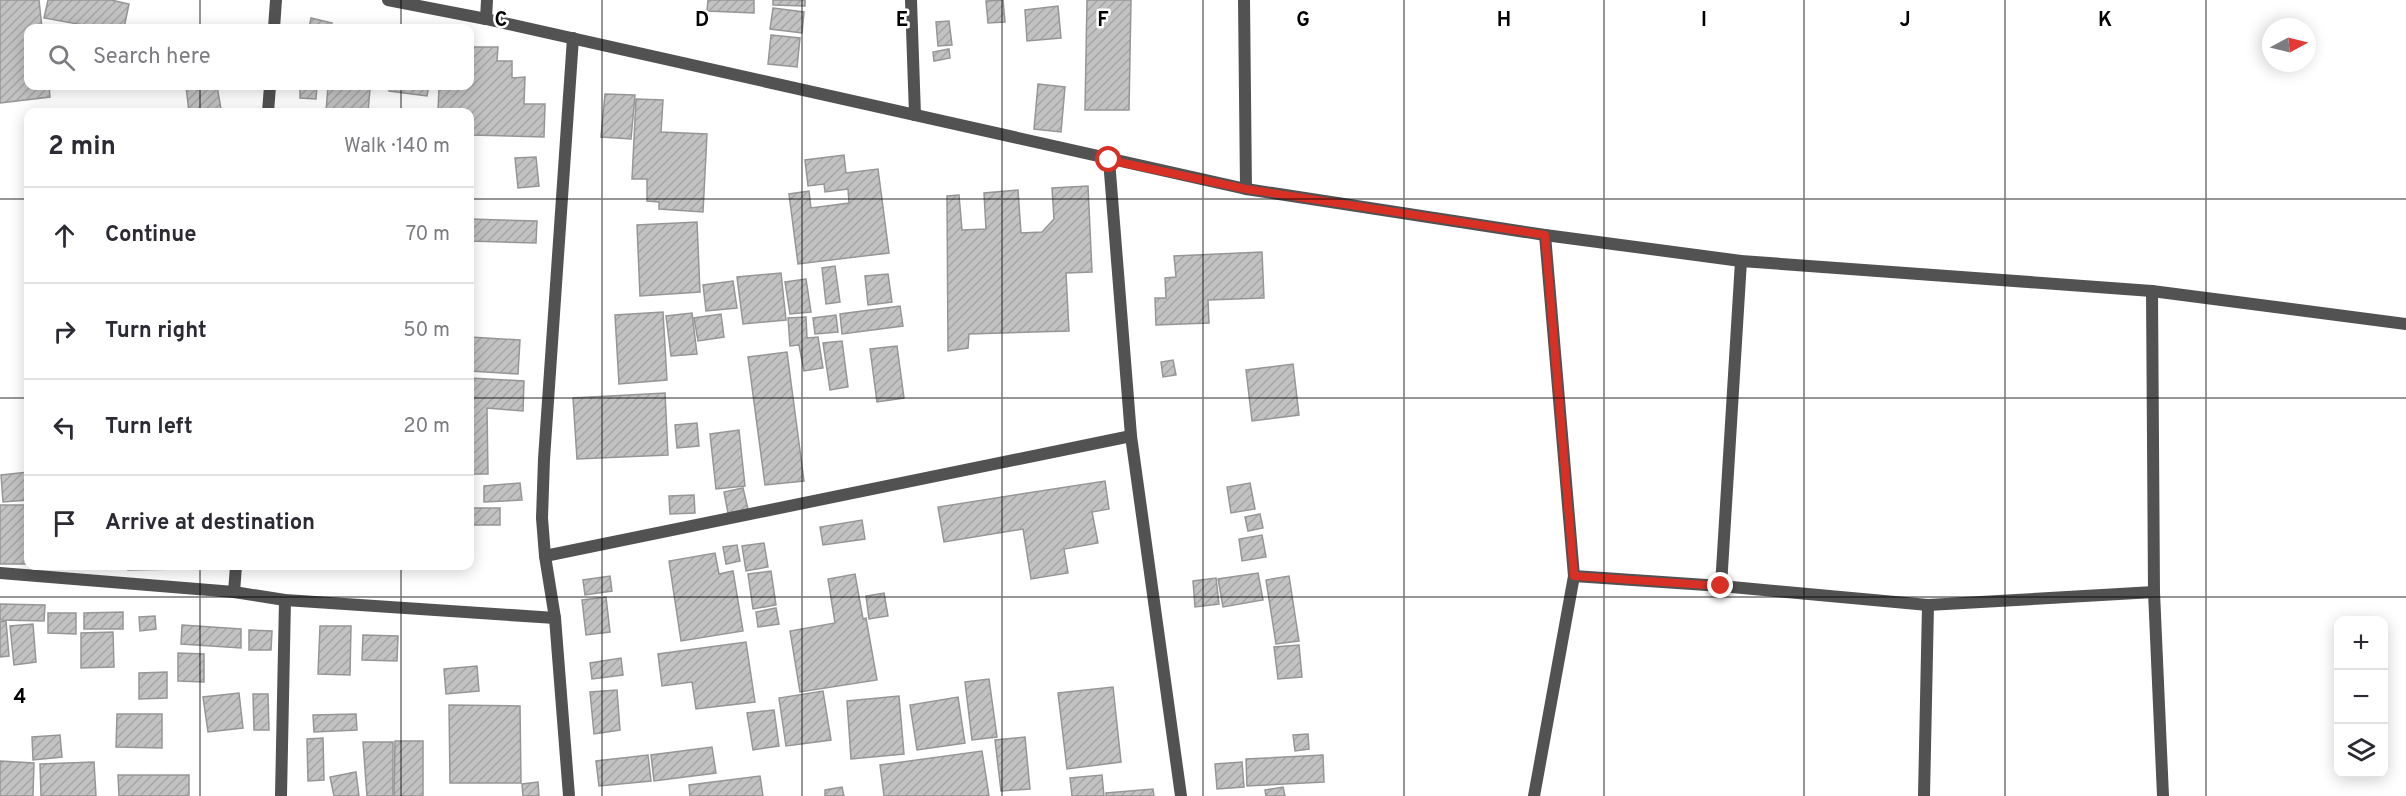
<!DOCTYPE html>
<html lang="en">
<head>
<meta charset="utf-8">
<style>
	body { margin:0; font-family:Overpass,sans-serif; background:#f2f2f3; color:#2b2b33 }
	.controls { position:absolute; right:18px; bottom:18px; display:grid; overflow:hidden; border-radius:12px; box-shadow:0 3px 15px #0003 }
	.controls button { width:54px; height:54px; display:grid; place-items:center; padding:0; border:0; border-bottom:2px solid #e1e1e2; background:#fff; color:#2b2b33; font:30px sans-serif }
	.compass { position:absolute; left:2262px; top:18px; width:54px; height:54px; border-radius:50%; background:#fff; box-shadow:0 3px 15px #0003; rotate:83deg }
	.stop { position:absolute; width:18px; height:18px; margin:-14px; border:4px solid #d93025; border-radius:50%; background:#fff }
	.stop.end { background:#d93025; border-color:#fff; box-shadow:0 2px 6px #0008 }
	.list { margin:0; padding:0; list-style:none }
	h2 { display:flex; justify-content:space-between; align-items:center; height:78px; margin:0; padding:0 24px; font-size:26px }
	h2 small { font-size:20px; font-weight:400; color:#7c7c81 }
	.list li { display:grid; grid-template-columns:39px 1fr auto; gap:18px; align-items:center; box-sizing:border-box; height:96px; padding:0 24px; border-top:2px solid #e1e1e2 }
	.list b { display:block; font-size:22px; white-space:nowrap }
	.list em { font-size:20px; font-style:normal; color:#7c7c81 }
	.icon { flex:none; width:33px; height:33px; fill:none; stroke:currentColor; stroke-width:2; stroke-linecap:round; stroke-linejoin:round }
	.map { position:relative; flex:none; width:2406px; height:796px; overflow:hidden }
	.search { position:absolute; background:#fff; box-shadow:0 3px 15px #0003; left:24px; top:24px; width:450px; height:66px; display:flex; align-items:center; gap:15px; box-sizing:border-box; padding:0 21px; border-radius:12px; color:#7c7c81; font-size:22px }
	.panel { position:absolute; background:#fff; box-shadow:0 3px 15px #0003; left:24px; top:108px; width:450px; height:462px; border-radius:12px }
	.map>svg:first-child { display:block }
	.building { fill:url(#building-hatch); stroke:#969696; stroke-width:1.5 }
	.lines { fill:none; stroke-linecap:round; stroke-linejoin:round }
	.street { stroke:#525252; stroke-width:12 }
	.route { stroke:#d93025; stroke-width:8 }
	.grid { fill:none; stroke:#000; stroke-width:1.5; stroke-opacity:0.55 }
	.grid-label { font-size:20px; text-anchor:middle; font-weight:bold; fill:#000; stroke:#fff; stroke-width:5; stroke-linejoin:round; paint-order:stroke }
</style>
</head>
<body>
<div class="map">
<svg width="2406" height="796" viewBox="0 0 2406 796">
	<defs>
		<pattern id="building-hatch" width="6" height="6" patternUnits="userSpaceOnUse" patternTransform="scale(1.5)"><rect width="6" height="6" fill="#c2c2c2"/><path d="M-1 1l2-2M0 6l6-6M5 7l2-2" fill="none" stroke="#a5a5a5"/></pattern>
	</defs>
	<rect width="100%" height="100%" fill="#fff"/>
	<g class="building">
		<path d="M 0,0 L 39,0 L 42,28 L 28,28 L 28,86 L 49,86 L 50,97 L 0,103 Z"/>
		<path d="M 48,0 L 111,0 L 129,4 L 124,28 L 100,28 L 44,18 Z"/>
		<path d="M 708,0 L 754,0 L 754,13 L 707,11 Z"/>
		<path d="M 773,0 L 805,0 L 805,6 L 773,5 Z"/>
		<path d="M 1003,0 L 1005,22 L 988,23 L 986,1 Z"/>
		<path d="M 1087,0 L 1131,0 L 1129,110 L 1085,110 Z"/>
		<path d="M 1058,6 L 1061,38 L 1027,41 L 1025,10 Z"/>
		<path d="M 773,8 L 804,12 L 802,33 L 770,29 Z"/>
		<path d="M 311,18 L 332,23 L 330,28 L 309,28 Z"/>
		<path d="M 949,21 L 952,45 L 938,46 L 936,22 Z"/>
		<path d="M 771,35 L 800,38 L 797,67 L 768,64 Z"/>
		<path d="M 470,47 L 498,47 L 497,61 L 512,61 L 512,78 L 525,77 L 524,104 L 545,104 L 544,137 L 470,135 L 470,112 L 438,112 L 439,86 L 470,86 Z"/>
		<path d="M 949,49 L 950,58 L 934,61 L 933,52 Z"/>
		<path d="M 1038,84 L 1065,87 L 1061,132 L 1034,129 Z"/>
		<path d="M 186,86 L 217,86 L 221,109 L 189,112 Z"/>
		<path d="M 300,86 L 317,86 L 316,99 L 300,98 Z"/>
		<path d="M 328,86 L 370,89 L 368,112 L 326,112 Z"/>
		<path d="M 390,86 L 429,86 L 427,96 L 389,91 Z"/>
		<path d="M 605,94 L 635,95 L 631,139 L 601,137 Z"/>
		<path d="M 636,99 L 663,100 L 661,132 L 707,134 L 703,212 L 659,209 L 659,202 L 647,201 L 647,179 L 632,179 Z"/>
		<path d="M 844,155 L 846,173 L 878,169 L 889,253 L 798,264 L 789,194 L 809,191 L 811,208 L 849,203 L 848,189 L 825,192 L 824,184 L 808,186 L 805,160 Z"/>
		<path d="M 536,157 L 539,186 L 518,188 L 515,158 Z"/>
		<path d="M 1088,186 L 1092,272 L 1066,273 L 1069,331 L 969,334 L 968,348 L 948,351 L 947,196 L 959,195 L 962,230 L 986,229 L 984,193 L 1018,190 L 1021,233 L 1042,232 L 1054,219 L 1052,188 Z"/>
		<path d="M 470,219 L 537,221 L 536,243 L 470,241 Z"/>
		<path d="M 697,222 L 700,292 L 640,296 L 637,225 Z"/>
		<path d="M 1262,252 L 1264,298 L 1208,300 L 1209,323 L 1156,325 L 1155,298 L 1166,298 L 1165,278 L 1176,277 L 1174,256 Z"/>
		<path d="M 835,266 L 840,302 L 826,304 L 822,268 Z"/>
		<path d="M 781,273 L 786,320 L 743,324 L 737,277 Z"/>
		<path d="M 888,274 L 892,302 L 868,305 L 865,276 Z"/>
		<path d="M 806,279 L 811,312 L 790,314 L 785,282 Z"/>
		<path d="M 733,281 L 737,308 L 706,311 L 703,285 Z"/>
		<path d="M 900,306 L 903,326 L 842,334 L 840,314 Z"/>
		<path d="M 663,312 L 667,380 L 619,384 L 615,315 Z"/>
		<path d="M 692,313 L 697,354 L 671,356 L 666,316 Z"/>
		<path d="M 721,314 L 724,337 L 698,341 L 694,318 Z"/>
		<path d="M 836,315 L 838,332 L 815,334 L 813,318 Z"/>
		<path d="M 806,317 L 807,338 L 818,337 L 823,368 L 804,371 L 799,345 L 790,346 L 788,318 Z"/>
		<path d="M 470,337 L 520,340 L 518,374 L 470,371 Z"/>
		<path d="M 842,341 L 848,387 L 830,390 L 823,343 Z"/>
		<path d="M 897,346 L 904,398 L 877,402 L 870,349 Z"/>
		<path d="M 787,352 L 804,481 L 765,485 L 748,357 Z"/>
		<path d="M 1173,360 L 1176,375 L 1163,377 L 1161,362 Z"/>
		<path d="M 1293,364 L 1299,415 L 1252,421 L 1246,370 Z"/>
		<path d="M 470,378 L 524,381 L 523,411 L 487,408 L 488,474 L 470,474 Z"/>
		<path d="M 665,393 L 668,455 L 577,459 L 573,398 Z"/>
		<path d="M 697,423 L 699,446 L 677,448 L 675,425 Z"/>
		<path d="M 739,430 L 745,486 L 716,489 L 710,434 Z"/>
		<path d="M 28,472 L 28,500 L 3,502 L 1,475 Z"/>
		<path d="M 1105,481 L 1109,509 L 1092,512 L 1098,543 L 1064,549 L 1068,573 L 1031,579 L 1023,529 L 944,542 L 938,507 Z"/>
		<path d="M 520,483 L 522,500 L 484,502 L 484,486 Z"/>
		<path d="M 1250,483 L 1255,509 L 1231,513 L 1227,487 Z"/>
		<path d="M 743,488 L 748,509 L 728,513 L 724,492 Z"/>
		<path d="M 694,495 L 695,513 L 670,514 L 669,496 Z"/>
		<rect x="0" y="505" width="28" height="59"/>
		<rect x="470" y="508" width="30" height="17"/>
		<path d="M 1260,514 L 1263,528 L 1248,531 L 1245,517 Z"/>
		<path d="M 862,520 L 865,539 L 823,545 L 820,527 Z"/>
		<path d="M 1262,535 L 1266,557 L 1242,561 L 1239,539 Z"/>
		<path d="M 764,543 L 768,567 L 746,571 L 742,546 Z"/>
		<path d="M 737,545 L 740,561 L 726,564 L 723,547 Z"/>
		<path d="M 715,553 L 719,574 L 733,571 L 743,631 L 681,641 L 669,561 Z"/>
		<path d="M 128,566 L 232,566 L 232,568 L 128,570 Z"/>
		<path d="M 771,571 L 776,605 L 753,609 L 748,574 Z"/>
		<path d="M 1258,573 L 1263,600 L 1223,607 L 1218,579 Z"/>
		<path d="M 855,574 L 863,619 L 866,618 L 877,680 L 800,692 L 790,631 L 835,623 L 828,579 Z"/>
		<path d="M 610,576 L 612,591 L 585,595 L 583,580 Z"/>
		<path d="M 1289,576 L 1299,641 L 1276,644 L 1266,580 Z"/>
		<path d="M 1216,578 L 1219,604 L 1195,607 L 1193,581 Z"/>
		<path d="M 884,593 L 888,616 L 869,619 L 866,596 Z"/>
		<path d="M 606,597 L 610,632 L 586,635 L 582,600 Z"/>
		<path d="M 0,604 L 45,605 L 44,621 L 0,620 Z"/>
		<path d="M 776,608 L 779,624 L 758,627 L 756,612 Z"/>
		<path d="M 123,612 L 123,629 L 84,629 L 84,613 Z"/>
		<path d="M 48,613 L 76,613 L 76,634 L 48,633 Z"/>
		<path d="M 155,616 L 156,629 L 140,631 L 139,617 Z"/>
		<path d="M 6,621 L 9,656 L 0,657 L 0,622 Z"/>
		<path d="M 33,624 L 36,662 L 14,665 L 10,626 Z"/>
		<path d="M 182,625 L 241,629 L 241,648 L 181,644 Z"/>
		<path d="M 320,626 L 351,626 L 350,675 L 318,674 Z"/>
		<path d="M 249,630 L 272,631 L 271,650 L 249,650 Z"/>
		<path d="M 113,632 L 114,667 L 81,668 L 81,633 Z"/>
		<path d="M 363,635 L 398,636 L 397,661 L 362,660 Z"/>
		<path d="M 746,642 L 755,702 L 696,709 L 692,682 L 662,686 L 658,654 Z"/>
		<path d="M 1299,645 L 1302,677 L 1278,679 L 1274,647 Z"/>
		<path d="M 178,653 L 204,654 L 204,682 L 178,681 Z"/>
		<path d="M 621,658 L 623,675 L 592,679 L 590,663 Z"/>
		<path d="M 477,666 L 479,691 L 446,694 L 444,669 Z"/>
		<path d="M 167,672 L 167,698 L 139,699 L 139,673 Z"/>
		<path d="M 989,679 L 997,737 L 972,740 L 965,682 Z"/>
		<path d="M 1113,687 L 1121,762 L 1067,769 L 1058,693 Z"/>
		<path d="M 617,690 L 620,730 L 594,734 L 590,692 Z"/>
		<path d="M 823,691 L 831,740 L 786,746 L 779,698 Z"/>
		<path d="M 239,693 L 243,728 L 208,732 L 203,697 Z"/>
		<path d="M 253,694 L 268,694 L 269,730 L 254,730 Z"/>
		<path d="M 899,696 L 904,754 L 851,759 L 847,701 Z"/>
		<path d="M 958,697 L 965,743 L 917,750 L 910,705 Z"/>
		<path d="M 449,705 L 520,706 L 521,783 L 450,783 Z"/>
		<path d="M 774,710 L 779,746 L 753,750 L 747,713 Z"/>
		<path d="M 117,714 L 162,714 L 162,748 L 116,747 Z"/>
		<path d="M 356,714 L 357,730 L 314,732 L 313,715 Z"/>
		<path d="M 1308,734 L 1309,749 L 1295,751 L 1293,735 Z"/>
		<path d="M 60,735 L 62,757 L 33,760 L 32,737 Z"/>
		<path d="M 1025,737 L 1030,789 L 1001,791 L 995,740 Z"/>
		<path d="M 323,738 L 324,780 L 308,781 L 307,739 Z"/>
		<path d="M 395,741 L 423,741 L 423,796 L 394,796 Z"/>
		<path d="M 363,742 L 393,742 L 393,796 L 367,796 Z"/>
		<path d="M 712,747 L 716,773 L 654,781 L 651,755 Z"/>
		<path d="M 982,751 L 989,796 L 884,796 L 880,765 Z"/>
		<path d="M 648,755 L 651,781 L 599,786 L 596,761 Z"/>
		<path d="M 1323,755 L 1324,782 L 1247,786 L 1246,759 Z"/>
		<path d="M 0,761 L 34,763 L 33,796 L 0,796 Z"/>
		<path d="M 94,762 L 96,796 L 41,796 L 40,764 Z"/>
		<path d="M 1242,762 L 1244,787 L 1217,789 L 1215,764 Z"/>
		<path d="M 356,772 L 359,796 L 334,796 L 330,777 Z"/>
		<path d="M 118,775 L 189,775 L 189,796 L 119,796 Z"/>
		<path d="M 1102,775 L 1104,796 L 1072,796 L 1070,778 Z"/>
		<path d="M 760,776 L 763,796 L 690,796 L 689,785 Z"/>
		<path d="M 538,782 L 539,796 L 523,796 L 522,784 Z"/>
		<path d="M 842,787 L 844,796 L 825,796 L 825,790 Z"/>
		<path d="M 1283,787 L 1285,796 L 1266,796 L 1265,790 Z"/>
		<path d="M 1153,789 L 1154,796 L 1106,796 L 1106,793 Z"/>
	</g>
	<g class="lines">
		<g class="street">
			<path d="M 388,0 L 486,19 L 1246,189 L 1545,235 L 1741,261 L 2152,291 L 2406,324"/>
			<path d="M 911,0 L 915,115"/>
			<path d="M 1244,0 L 1246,189"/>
			<path d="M 486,19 L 487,0"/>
			<path d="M 274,28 L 276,0"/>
			<path d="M 268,112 L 270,86"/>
			<path d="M 1109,160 L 1131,436 L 1181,796"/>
			<path d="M 2152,291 L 2154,592 L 2163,796"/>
			<path d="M 545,556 L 1131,436"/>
			<path d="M 0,573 L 234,592 L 285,600 L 555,618"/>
			<path d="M 1574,576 L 1721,586 L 1928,605 L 2154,592"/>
			<path d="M 1721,586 L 1741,261"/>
			<path d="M 234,592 L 236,566"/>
			<path d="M 281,796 L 285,600"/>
			<path d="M 569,796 L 555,618 L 545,556 L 542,518 L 544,459 L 573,38"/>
			<path d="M 1534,796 L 1574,576 L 1545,235"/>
			<path d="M 1924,796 L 1928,605"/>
		</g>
	</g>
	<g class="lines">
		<path class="route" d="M 1109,160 L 1246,189 L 1545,235 L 1574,576 L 1721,586"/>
	</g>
	<path class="grid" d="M 200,0 L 200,28M 401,0 L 401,28M 602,0 L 602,796M 802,0 L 802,796M 1002,0 L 1002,796M 1203,0 L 1203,796M 1404,0 L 1404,796M 1604,0 L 1604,796M 1804,0 L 1804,796M 2005,0 L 2005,796M 2206,0 L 2206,796M 200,86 L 200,112M 401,86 L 401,112M 0,199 L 28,199M 470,199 L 2406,199M 0,398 L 28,398M 470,398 L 2406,398M 200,566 L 200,796M 401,566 L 401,796M 0,597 L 2406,597"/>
	<g class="grid-label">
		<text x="501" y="26">C</text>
		<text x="702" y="26">D</text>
		<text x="902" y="26">E</text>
		<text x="1103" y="26">F</text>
		<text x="1303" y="26">G</text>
		<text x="1504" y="26">H</text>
		<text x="1704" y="26">I</text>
		<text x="1905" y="26">J</text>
		<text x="2105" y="26">K</text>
		<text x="20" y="703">4</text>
	</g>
</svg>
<div class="controls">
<button>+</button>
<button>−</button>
<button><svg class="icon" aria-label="layers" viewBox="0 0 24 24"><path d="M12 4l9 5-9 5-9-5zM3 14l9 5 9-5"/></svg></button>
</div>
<svg class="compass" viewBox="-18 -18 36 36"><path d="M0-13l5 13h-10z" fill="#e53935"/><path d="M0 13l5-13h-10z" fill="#7c7c81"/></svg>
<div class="stop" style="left:1109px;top:160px"></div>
<div class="stop end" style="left:1721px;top:586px"></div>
<div class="search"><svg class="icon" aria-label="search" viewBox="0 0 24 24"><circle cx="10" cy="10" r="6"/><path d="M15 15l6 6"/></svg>Search here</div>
<section class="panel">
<h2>2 min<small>Walk · 140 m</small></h2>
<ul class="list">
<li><svg class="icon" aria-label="ahead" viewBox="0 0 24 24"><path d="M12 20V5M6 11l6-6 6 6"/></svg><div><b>Continue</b></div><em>70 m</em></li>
<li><svg class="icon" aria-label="right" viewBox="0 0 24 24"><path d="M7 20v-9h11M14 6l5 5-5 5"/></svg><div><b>Turn right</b></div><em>50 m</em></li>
<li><svg class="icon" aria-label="left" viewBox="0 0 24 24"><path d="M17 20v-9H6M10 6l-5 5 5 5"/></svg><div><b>Turn left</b></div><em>20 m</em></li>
<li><svg class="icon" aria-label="arrive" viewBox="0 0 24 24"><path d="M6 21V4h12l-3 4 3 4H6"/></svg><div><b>Arrive at destination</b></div></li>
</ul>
</section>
</div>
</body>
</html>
